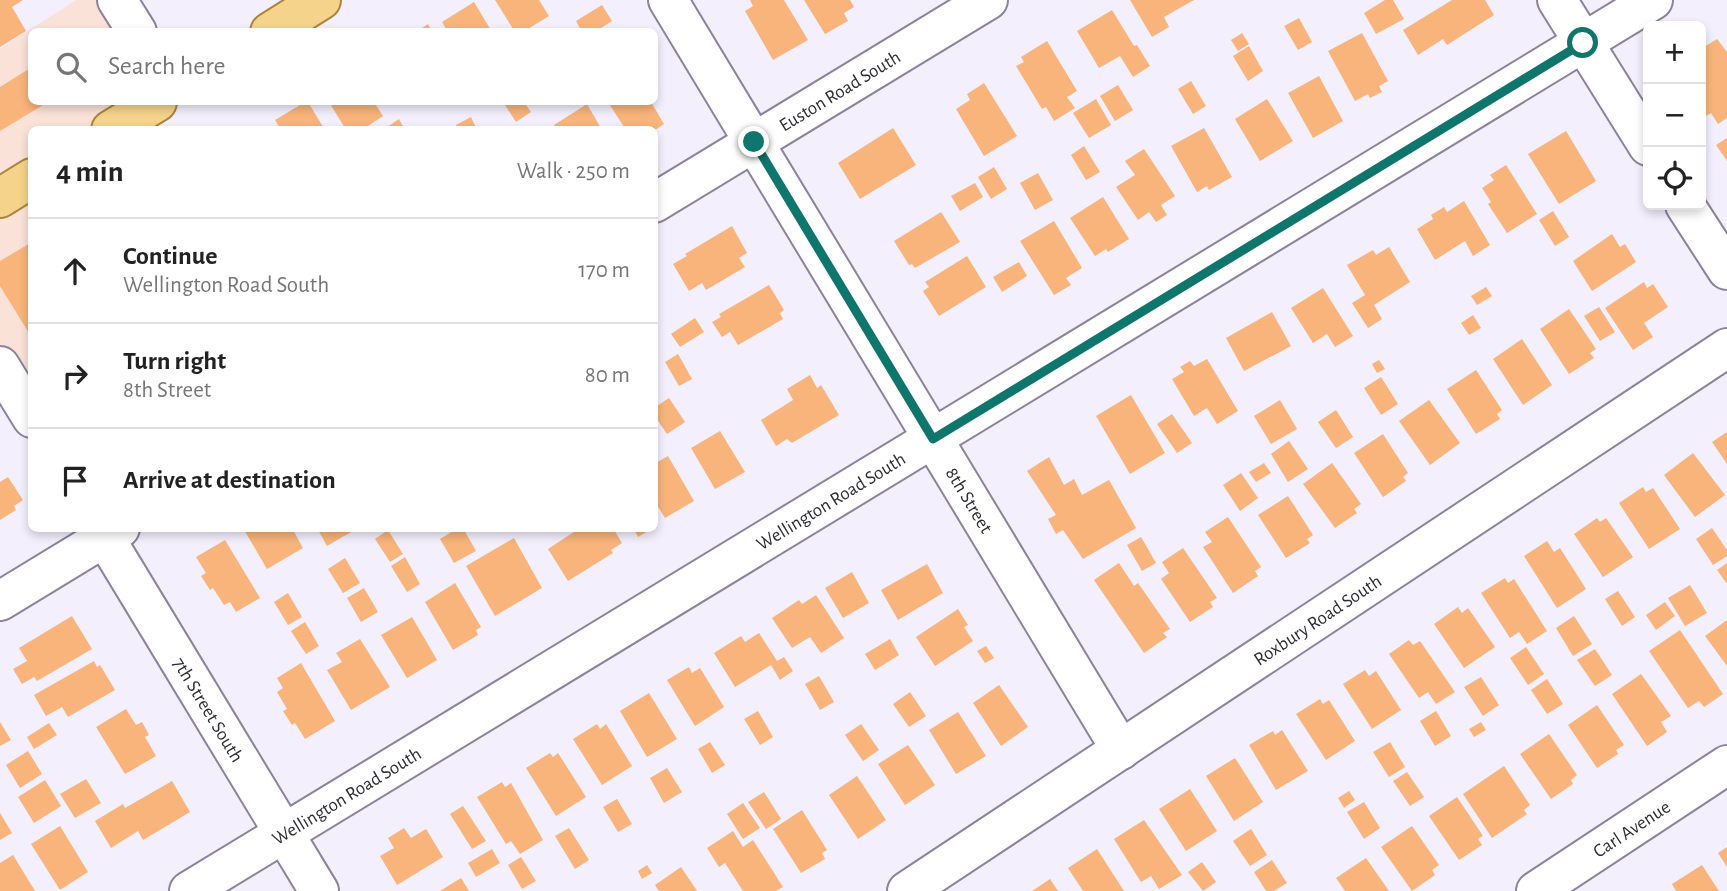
<!DOCTYPE html>
<html lang="en">
<head>
<meta charset="utf-8">
<style>
	body { margin:0; font-family:"Alegreya Sans",sans-serif; background:#f2f2f2; color:#222 }
	.controls { position:absolute; right:21px; top:21px; display:grid; overflow:hidden; border-radius:10px; box-shadow:0 4px 10px #0003 }
	.controls button { width:63px; height:63px; display:grid; place-items:center; padding:0; border:0; border-bottom:2px solid #e0e0e0; background:#fff; color:#222; font:35px sans-serif }
	.stop { position:absolute; width:21px; height:21px; margin:-16px; border:5px solid #0f766e; border-radius:50%; background:#fff }
	.stop.end { background:#0f766e; border-color:#fff; box-shadow:0 2px 7px #0008 }
	.list { margin:0; padding:0; list-style:none }
	h2 { display:flex; justify-content:space-between; align-items:center; height:91px; margin:0; padding:0 28px; font-size:30px }
	h2 small { font-size:23px; font-weight:400; color:#767676 }
	.list li { display:grid; grid-template-columns:46px 1fr auto; gap:21px; align-items:center; box-sizing:border-box; height:105px; padding:0 28px; border-top:2px solid #e0e0e0 }
	.list b { display:block; font-size:26px; white-space:nowrap }
	.list p { margin:0; font-size:23px; white-space:nowrap; color:#767676 }
	.list em { font-size:23px; font-style:normal; color:#767676 }
	.icon { flex:none; width:38px; height:38px; fill:none; stroke:currentColor; stroke-width:2; stroke-linecap:round; stroke-linejoin:round }
	.map { position:relative; flex:none; width:1727px; height:891px; overflow:hidden }
	.search { position:absolute; background:#fff; box-shadow:0 4px 10px #0003; left:28px; top:28px; width:630px; height:77px; display:flex; align-items:center; gap:18px; box-sizing:border-box; padding:0 24px; border-radius:10px; color:#767676; font-size:26px }
	.panel { position:absolute; background:#fff; box-shadow:0 4px 10px #0003; left:28px; top:126px; width:630px; height:406px; border-radius:10px }
	.map>svg:first-child { display:block }
	.commercial { fill:#fae2d8 }
	.building { fill:#f8b47b }
	.lines { fill:none; stroke-linecap:round; stroke-linejoin:round }
	.minor-casing { stroke:#8b82a0; stroke-width:42 }
	.major-casing { stroke:#ab853b; stroke-width:42 }
	.minor { stroke:#fff; stroke-width:38 }
	.major { stroke:#f5d38b; stroke-width:38 }
	.route { stroke:#0f766e; stroke-width:9 }
	.labels { text-anchor:middle; stroke-width:5; stroke-linejoin:round; paint-order:stroke }
	.street-label { font-size:19px; fill:#2e2b37; stroke:#fff }
</style>
</head>
<body>
<div class="map">
<svg width="1727" height="891" viewBox="0 0 1727 891">
	<rect width="100%" height="100%" fill="#f3effd"/>
	<path class="commercial" d="M 76,0 L 110,0 L 129,31 L 32,32 L 32,102 L 142,102 L 97,129 L 32,130 L 31,381 L 0,348 L 0,49 Z"/>
	<g class="building">
		<path d="M 0,0 L 23,0 L 12,7 L 26,31 L 0,47 Z"/>
		<path d="M 495,0 L 539,0 L 549,16 L 523,32 L 515,32 Z"/>
		<path d="M 750,0 L 784,0 L 808,40 L 773,60 L 745,11 L 753,6 Z"/>
		<path d="M 804,0 L 850,0 L 854,7 L 844,13 L 848,21 L 825,34 Z"/>
		<path d="M 1130,0 L 1194,0 L 1164,17 L 1169,27 L 1152,37 Z"/>
		<path d="M 1385,0 L 1393,0 L 1404,19 L 1376,34 L 1364,13 Z"/>
		<path d="M 1452,0 L 1485,0 L 1494,15 L 1447,45 L 1443,39 L 1418,55 L 1403,30 Z"/>
		<path d="M 474,2 L 492,32 L 448,32 L 442,22 Z"/>
		<path d="M 602,5 L 612,21 L 595,32 L 582,32 L 576,21 Z"/>
		<path d="M 1112,10 L 1134,46 L 1137,45 L 1150,66 L 1133,77 L 1120,56 L 1099,68 L 1077,31 Z"/>
		<path d="M 1299,18 L 1312,42 L 1298,50 L 1284,26 Z"/>
		<path d="M 428,24 L 432,32 L 416,32 Z"/>
		<path d="M 1242,33 L 1249,44 L 1238,51 L 1231,40 Z"/>
		<path d="M 1362,33 L 1388,81 L 1379,86 L 1382,92 L 1370,98 L 1368,94 L 1355,101 L 1328,51 Z"/>
		<path d="M 1717,39 L 1727,52 L 1727,118 L 1718,124 L 1711,113 L 1701,119 L 1701,49 Z"/>
		<path d="M 1047,41 L 1077,91 L 1067,97 L 1075,108 L 1054,121 L 1046,107 L 1042,109 L 1016,66 L 1024,62 L 1021,57 Z"/>
		<path d="M 1249,46 L 1263,71 L 1248,81 L 1233,56 Z"/>
		<path d="M 32,67 L 32,102 L 48,102 L 0,131 L 0,87 Z"/>
		<path d="M 1319,76 L 1343,121 L 1313,138 L 1288,93 Z"/>
		<path d="M 1191,81 L 1206,106 L 1193,114 L 1178,89 Z"/>
		<path d="M 984,83 L 1017,136 L 984,156 L 956,109 L 970,100 L 967,94 Z"/>
		<path d="M 1118,85 L 1133,110 L 1115,121 L 1100,96 Z"/>
		<path d="M 1096,99 L 1111,125 L 1089,138 L 1073,113 Z"/>
		<path d="M 1267,99 L 1293,141 L 1260,161 L 1235,119 Z"/>
		<path d="M 305,102 L 308,102 L 325,130 L 281,130 L 275,120 Z"/>
		<path d="M 329,102 L 374,102 L 383,116 L 362,130 L 346,130 Z"/>
		<path d="M 503,102 L 524,102 L 531,112 L 516,122 Z"/>
		<path d="M 608,102 L 651,102 L 664,124 L 655,130 L 626,130 Z"/>
		<path d="M 587,104 L 602,130 L 557,130 L 554,125 Z"/>
		<path d="M 471,117 L 477,130 L 459,130 L 456,125 Z"/>
		<path d="M 399,119 L 405,130 L 383,130 Z"/>
		<path d="M 893,128 L 916,165 L 860,199 L 838,163 Z"/>
		<path d="M 1204,128 L 1232,177 L 1209,190 L 1207,186 L 1197,192 L 1171,146 Z"/>
		<path d="M 1566,131 L 1596,181 L 1559,204 L 1528,154 Z"/>
		<path d="M 1727,138 L 1727,161 L 1716,145 Z"/>
		<path d="M 1084,146 L 1100,172 L 1086,180 L 1071,155 Z"/>
		<path d="M 1144,149 L 1175,196 L 1161,205 L 1167,215 L 1156,222 L 1149,212 L 1138,220 L 1116,187 L 1135,175 L 1125,161 Z"/>
		<path d="M 1506,165 L 1537,214 L 1507,233 L 1488,204 L 1491,202 L 1482,188 L 1494,180 L 1490,175 Z"/>
		<path d="M 994,167 L 1007,189 L 991,199 L 978,177 Z"/>
		<path d="M 1038,173 L 1053,200 L 1035,210 L 1020,183 Z"/>
		<path d="M 975,183 L 983,197 L 960,211 L 951,196 Z"/>
		<path d="M 1103,197 L 1129,239 L 1108,252 L 1106,249 L 1095,256 L 1070,218 Z"/>
		<path d="M 1464,201 L 1490,245 L 1473,256 L 1465,241 L 1435,260 L 1417,229 L 1433,219 L 1431,215 L 1444,207 L 1447,212 Z"/>
		<path d="M 1553,211 L 1569,237 L 1555,246 L 1539,220 Z"/>
		<path d="M 941,212 L 960,242 L 915,268 L 912,264 L 909,265 L 894,241 Z"/>
		<path d="M 1054,221 L 1082,268 L 1066,278 L 1071,285 L 1054,295 L 1020,241 Z"/>
		<path d="M 732,226 L 747,253 L 739,258 L 745,267 L 706,290 L 702,283 L 689,291 L 673,264 L 687,256 L 685,254 Z"/>
		<path d="M 1612,234 L 1620,247 L 1625,244 L 1636,262 L 1592,291 L 1573,261 Z"/>
		<path d="M 32,242 L 32,338 L 0,286 L 0,261 Z"/>
		<path d="M 1389,247 L 1410,282 L 1374,305 L 1382,319 L 1368,328 L 1352,303 L 1365,295 L 1347,265 L 1373,250 L 1376,255 Z"/>
		<path d="M 967,256 L 986,287 L 939,316 L 923,291 L 929,287 L 925,282 Z"/>
		<path d="M 1019,262 L 1027,276 L 1002,292 L 993,277 Z"/>
		<path d="M 1644,282 L 1647,288 L 1653,284 L 1668,307 L 1644,323 L 1653,337 L 1633,350 L 1605,308 Z"/>
		<path d="M 769,285 L 784,310 L 780,313 L 783,319 L 738,345 L 730,332 L 722,337 L 712,322 L 721,317 L 719,314 Z"/>
		<path d="M 1486,287 L 1492,296 L 1477,305 L 1471,296 Z"/>
		<path d="M 1323,288 L 1353,336 L 1335,347 L 1327,334 L 1313,343 L 1291,308 Z"/>
		<path d="M 1599,307 L 1615,332 L 1600,341 L 1584,316 Z"/>
		<path d="M 1569,309 L 1596,349 L 1590,353 L 1594,358 L 1569,374 L 1540,329 Z"/>
		<path d="M 1272,312 L 1291,346 L 1244,371 L 1226,338 Z"/>
		<path d="M 1473,315 L 1481,328 L 1469,335 L 1461,323 Z"/>
		<path d="M 695,318 L 704,332 L 680,347 L 671,334 Z"/>
		<path d="M 1522,339 L 1552,385 L 1523,405 L 1493,359 Z"/>
		<path d="M 678,354 L 692,379 L 679,386 L 665,362 Z"/>
		<path d="M 1207,359 L 1238,411 L 1217,424 L 1207,408 L 1194,416 L 1172,379 L 1184,372 L 1180,367 L 1190,361 L 1194,366 Z"/>
		<path d="M 1379,360 L 1385,369 L 1377,373 L 1372,364 Z"/>
		<path d="M 1476,370 L 1502,410 L 1497,414 L 1500,419 L 1476,434 L 1447,389 Z"/>
		<path d="M 810,375 L 817,388 L 821,385 L 839,415 L 792,443 L 787,439 L 776,446 L 761,420 L 793,400 L 787,389 Z"/>
		<path d="M 1381,377 L 1398,404 L 1381,415 L 1364,388 Z"/>
		<path d="M 1131,395 L 1165,453 L 1130,474 L 1096,416 Z"/>
		<path d="M 669,398 L 685,422 L 667,434 L 654,415 L 654,408 Z"/>
		<path d="M 1280,400 L 1297,429 L 1271,444 L 1254,416 Z"/>
		<path d="M 1429,400 L 1460,443 L 1430,465 L 1399,421 Z"/>
		<path d="M 1336,410 L 1353,437 L 1336,448 L 1318,422 Z"/>
		<path d="M 1172,414 L 1192,443 L 1177,453 L 1157,424 Z"/>
		<path d="M 720,431 L 745,472 L 715,489 L 691,448 Z"/>
		<path d="M 1727,432 L 1727,464 L 1712,442 Z"/>
		<path d="M 1383,434 L 1408,473 L 1403,477 L 1406,481 L 1383,497 L 1354,453 Z"/>
		<path d="M 1289,441 L 1308,469 L 1288,482 L 1271,454 Z"/>
		<path d="M 1693,453 L 1725,495 L 1695,517 L 1664,475 Z"/>
		<path d="M 668,456 L 694,501 L 665,518 L 654,500 L 654,464 Z"/>
		<path d="M 1049,457 L 1064,485 L 1074,479 L 1082,495 L 1109,480 L 1136,528 L 1083,559 L 1063,530 L 1056,534 L 1048,519 L 1056,515 L 1027,471 Z"/>
		<path d="M 1264,463 L 1271,473 L 1256,482 L 1249,472 Z"/>
		<path d="M 1332,463 L 1361,504 L 1354,509 L 1357,513 L 1335,528 L 1303,484 Z"/>
		<path d="M 1241,473 L 1258,498 L 1240,511 L 1223,485 Z"/>
		<path d="M 8,477 L 23,500 L 14,506 L 16,510 L 0,520 L 0,482 Z"/>
		<path d="M 1643,487 L 1646,492 L 1653,488 L 1680,529 L 1649,549 L 1619,503 Z"/>
		<path d="M 1288,496 L 1313,535 L 1307,539 L 1310,543 L 1286,558 L 1258,515 Z"/>
		<path d="M 1228,517 L 1261,567 L 1255,571 L 1258,576 L 1233,593 L 1203,547 L 1212,542 L 1205,532 Z"/>
		<path d="M 1597,518 L 1600,522 L 1606,518 L 1633,557 L 1603,577 L 1574,534 Z"/>
		<path d="M 243,528 L 292,528 L 303,548 L 267,569 Z"/>
		<path d="M 317,528 L 358,528 L 327,546 Z"/>
		<path d="M 458,528 L 463,528 L 476,551 L 454,563 L 440,539 Z"/>
		<path d="M 580,528 L 613,528 L 622,543 L 611,550 L 613,553 L 568,581 L 548,549 Z"/>
		<path d="M 633,528 L 653,528 L 638,537 Z"/>
		<path d="M 1712,528 L 1727,550 L 1727,556 L 1713,565 L 1696,539 Z"/>
		<path d="M 388,530 L 403,554 L 390,562 L 375,539 Z"/>
		<path d="M 1141,537 L 1156,563 L 1142,571 L 1127,545 Z"/>
		<path d="M 514,538 L 542,588 L 495,616 L 466,566 Z"/>
		<path d="M 225,540 L 260,598 L 236,612 L 230,602 L 224,605 L 213,588 L 210,590 L 201,576 L 206,573 L 196,557 Z"/>
		<path d="M 1547,541 L 1554,552 L 1560,548 L 1586,589 L 1557,608 L 1524,556 Z"/>
		<path d="M 1183,548 L 1217,598 L 1210,602 L 1213,607 L 1190,622 L 1161,579 L 1169,573 L 1162,562 Z"/>
		<path d="M 405,557 L 420,584 L 407,592 L 391,566 Z"/>
		<path d="M 345,558 L 360,583 L 343,593 L 328,569 Z"/>
		<path d="M 1119,563 L 1134,586 L 1138,583 L 1170,629 L 1163,633 L 1167,637 L 1144,653 L 1094,580 Z"/>
		<path d="M 1727,563 L 1727,584 L 1717,570 Z"/>
		<path d="M 927,564 L 943,593 L 898,620 L 881,590 Z"/>
		<path d="M 852,572 L 869,603 L 843,618 L 825,588 Z"/>
		<path d="M 1505,578 L 1508,583 L 1514,579 L 1547,631 L 1527,644 L 1519,632 L 1510,638 L 1481,593 Z"/>
		<path d="M 455,583 L 481,627 L 476,630 L 478,635 L 453,650 L 425,602 Z"/>
		<path d="M 1690,585 L 1707,613 L 1685,626 L 1668,598 Z"/>
		<path d="M 364,588 L 378,612 L 361,622 L 347,598 Z"/>
		<path d="M 1618,591 L 1635,617 L 1622,626 L 1605,599 Z"/>
		<path d="M 288,593 L 302,617 L 288,625 L 274,602 Z"/>
		<path d="M 816,595 L 844,638 L 821,653 L 810,637 L 792,648 L 772,618 L 799,600 L 802,604 Z"/>
		<path d="M 1665,602 L 1675,616 L 1656,630 L 1646,615 Z"/>
		<path d="M 1458,607 L 1462,613 L 1468,608 L 1495,647 L 1464,668 L 1434,624 Z"/>
		<path d="M 958,609 L 968,625 L 964,627 L 973,641 L 935,666 L 916,637 Z"/>
		<path d="M 72,616 L 92,649 L 37,681 L 34,677 L 22,684 L 13,669 L 27,661 L 19,648 Z"/>
		<path d="M 1574,616 L 1592,644 L 1573,656 L 1556,628 Z"/>
		<path d="M 412,617 L 437,660 L 407,678 L 381,635 Z"/>
		<path d="M 1727,620 L 1727,666 L 1705,636 Z"/>
		<path d="M 305,622 L 319,646 L 306,654 L 291,631 Z"/>
		<path d="M 1680,630 L 1723,694 L 1704,707 L 1699,701 L 1688,708 L 1649,651 Z"/>
		<path d="M 759,633 L 777,661 L 784,657 L 793,671 L 780,680 L 771,665 L 735,687 L 714,653 L 741,636 L 745,642 Z"/>
		<path d="M 360,639 L 390,687 L 351,710 L 327,670 L 342,662 L 336,653 Z"/>
		<path d="M 890,639 L 899,655 L 875,670 L 865,654 Z"/>
		<path d="M 1409,640 L 1413,645 L 1420,641 L 1455,692 L 1436,704 L 1428,692 L 1419,698 L 1389,654 Z"/>
		<path d="M 986,646 L 994,658 L 985,663 L 977,651 Z"/>
		<path d="M 1526,647 L 1544,674 L 1528,685 L 1510,658 Z"/>
		<path d="M 1595,649 L 1612,675 L 1595,686 L 1577,660 Z"/>
		<path d="M 94,661 L 97,667 L 100,665 L 115,690 L 68,717 L 62,707 L 46,716 L 34,695 Z"/>
		<path d="M 301,663 L 335,721 L 305,739 L 295,723 L 292,725 L 283,711 L 287,709 L 277,692 L 283,688 L 277,678 Z"/>
		<path d="M 689,667 L 692,673 L 700,668 L 724,707 L 695,726 L 667,680 Z"/>
		<path d="M 1365,670 L 1369,676 L 1376,671 L 1401,710 L 1372,729 L 1343,684 Z"/>
		<path d="M 1641,674 L 1671,716 L 1661,722 L 1667,732 L 1647,746 L 1612,694 Z"/>
		<path d="M 819,676 L 834,702 L 820,710 L 805,684 Z"/>
		<path d="M 1481,677 L 1499,705 L 1483,716 L 1464,687 Z"/>
		<path d="M 1547,679 L 1563,704 L 1547,714 L 1531,690 Z"/>
		<path d="M 999,685 L 1028,727 L 1001,746 L 973,703 Z"/>
		<path d="M 910,692 L 926,716 L 909,727 L 893,704 Z"/>
		<path d="M 649,693 L 677,739 L 647,757 L 620,711 Z"/>
		<path d="M 1320,699 L 1323,704 L 1329,700 L 1355,741 L 1326,760 L 1296,714 Z"/>
		<path d="M 1597,705 L 1624,745 L 1616,750 L 1618,754 L 1597,768 L 1568,725 Z"/>
		<path d="M 126,709 L 136,725 L 142,722 L 149,735 L 145,737 L 156,756 L 125,774 L 96,727 Z"/>
		<path d="M 758,711 L 773,737 L 760,745 L 744,719 Z"/>
		<path d="M 1436,711 L 1451,736 L 1435,746 L 1420,721 Z"/>
		<path d="M 958,712 L 986,756 L 956,774 L 929,730 Z"/>
		<path d="M 0,722 L 11,740 L 0,746 Z"/>
		<path d="M 1481,722 L 1486,730 L 1474,737 L 1469,729 Z"/>
		<path d="M 49,723 L 57,735 L 34,749 L 27,737 Z"/>
		<path d="M 597,724 L 600,729 L 606,724 L 632,766 L 602,785 L 573,739 Z"/>
		<path d="M 861,724 L 879,750 L 863,761 L 845,735 Z"/>
		<path d="M 1282,730 L 1308,771 L 1276,790 L 1249,745 L 1273,731 L 1275,735 Z"/>
		<path d="M 1549,734 L 1577,775 L 1571,780 L 1573,784 L 1551,799 L 1520,754 Z"/>
		<path d="M 710,742 L 725,765 L 712,773 L 698,749 Z"/>
		<path d="M 1390,742 L 1405,767 L 1389,777 L 1373,752 Z"/>
		<path d="M 908,745 L 935,785 L 905,805 L 878,764 Z"/>
		<path d="M 28,751 L 42,774 L 20,788 L 6,765 Z"/>
		<path d="M 550,753 L 553,757 L 558,753 L 586,797 L 556,816 L 526,768 Z"/>
		<path d="M 1235,758 L 1263,802 L 1234,821 L 1206,776 Z"/>
		<path d="M 1504,766 L 1530,805 L 1524,810 L 1527,814 L 1492,838 L 1463,794 Z"/>
		<path d="M 667,768 L 682,792 L 664,803 L 650,778 Z"/>
		<path d="M 1407,772 L 1424,797 L 1410,806 L 1393,781 Z"/>
		<path d="M 857,776 L 886,820 L 858,839 L 829,795 Z"/>
		<path d="M 86,779 L 101,803 L 75,818 L 60,794 Z"/>
		<path d="M 45,780 L 61,806 L 34,823 L 18,797 Z"/>
		<path d="M 172,781 L 190,812 L 143,840 L 138,831 L 111,848 L 95,821 L 123,804 L 125,808 Z"/>
		<path d="M 502,782 L 505,787 L 511,783 L 543,840 L 520,854 L 511,841 L 506,844 L 477,797 Z"/>
		<path d="M 1190,789 L 1217,831 L 1186,851 L 1159,809 Z"/>
		<path d="M 1349,791 L 1355,800 L 1344,808 L 1338,798 Z"/>
		<path d="M 764,792 L 781,819 L 766,829 L 748,802 Z"/>
		<path d="M 1457,797 L 1483,836 L 1478,839 L 1482,845 L 1459,860 L 1429,816 Z"/>
		<path d="M 617,799 L 632,824 L 618,832 L 603,807 Z"/>
		<path d="M 1364,802 L 1380,828 L 1364,839 L 1347,812 Z"/>
		<path d="M 743,803 L 760,828 L 743,839 L 727,814 Z"/>
		<path d="M 463,806 L 486,841 L 472,849 L 450,814 Z"/>
		<path d="M 802,810 L 827,850 L 822,853 L 825,859 L 801,873 L 773,829 Z"/>
		<path d="M 0,813 L 12,833 L 0,840 Z"/>
		<path d="M 1144,820 L 1182,875 L 1159,889 L 1151,876 L 1141,882 L 1114,839 Z"/>
		<path d="M 60,826 L 88,872 L 60,890 L 31,844 Z"/>
		<path d="M 1412,826 L 1439,865 L 1432,870 L 1435,875 L 1412,891 L 1381,847 Z"/>
		<path d="M 404,828 L 411,838 L 426,829 L 443,857 L 397,885 L 380,856 L 394,848 L 388,838 Z"/>
		<path d="M 569,828 L 589,860 L 575,869 L 555,836 Z"/>
		<path d="M 1251,829 L 1267,855 L 1250,866 L 1233,841 Z"/>
		<path d="M 733,831 L 743,847 L 753,840 L 783,887 L 776,891 L 743,891 L 725,863 L 719,867 L 707,848 Z"/>
		<path d="M 1727,847 L 1727,867 L 1718,853 Z"/>
		<path d="M 492,849 L 500,863 L 476,877 L 468,863 Z"/>
		<path d="M 1097,849 L 1124,891 L 1083,891 L 1068,868 Z"/>
		<path d="M 13,855 L 35,891 L 0,891 L 0,863 Z"/>
		<path d="M 521,857 L 536,881 L 522,889 L 508,865 Z"/>
		<path d="M 1366,858 L 1389,891 L 1345,891 L 1336,878 Z"/>
		<path d="M 1272,860 L 1287,883 L 1274,891 L 1266,891 L 1254,872 Z"/>
		<path d="M 1202,862 L 1216,882 L 1203,891 L 1188,872 Z"/>
		<path d="M 647,865 L 652,873 L 642,879 L 638,871 Z"/>
		<path d="M 1702,865 L 1719,891 L 1676,891 L 1672,884 Z"/>
		<path d="M 681,867 L 697,891 L 659,891 L 655,885 Z"/>
		<path d="M 461,878 L 469,891 L 440,891 Z"/>
		<path d="M 1050,879 L 1058,891 L 1032,891 Z"/>
	</g>
	<g class="lines">
		<g class="minor-casing">
			<g id="minor">
				<path d="M 117,0 L 137,32"/>
				<path id="s1" d="M 668,0 L 1121,750"/>
				<path d="M 1557,0 L 1648,146"/>
				<path id="s2" d="M 654,203 L 988,0"/>
				<path d="M 1685,205 L 1727,270"/>
				<path d="M 0,366 L 32,418"/>
				<path id="s3" d="M 99,528 L 319,891"/>
				<path d="M 0,601 L 120,528"/>
				<path id="s4" d="M 189,891 L 1653,0"/>
				<path id="s5" d="M 907,891 L 1727,348"/>
				<path id="s6" d="M 1536,891 L 1727,765"/>
			</g>
		</g>
		<g class="major-casing">
			<g id="major">
				<path d="M 270,32 L 321,0"/>
				<path d="M 111,130 L 157,102"/>
				<path d="M 0,198 L 32,178"/>
			</g>
		</g>
		<use href="#minor" class="minor"/>
		<use href="#major" class="major"/>
	</g>
	<g class="lines">
		<path class="route" d="M 754,142 L 933,439 L 1583,43"/>
	</g>
	<g class="labels">
		<g class="street-label">
			<text dy="7" stroke="none"><textPath href="#s2" startOffset="217">Euston Road South</textPath></text>
			<text dy="7" stroke="none"><textPath href="#s4" startOffset="751">Wellington Road South</textPath></text>
			<text dy="7" stroke="none"><textPath href="#s1" startOffset="584">8th Street</textPath></text>
			<text dy="7" stroke="none"><textPath href="#s5" startOffset="492">Roxbury Road South</textPath></text>
			<text dy="7" stroke="none"><textPath href="#s3" startOffset="212">7th Street South</textPath></text>
			<text dy="7" stroke="none"><textPath href="#s4" startOffset="184">Wellington Road South</textPath></text>
			<text dy="7" stroke="none"><textPath href="#s6" startOffset="114">Carl Avenue</textPath></text>
		</g>
	</g>
</svg>
<div class="controls">
<button>+</button>
<button>−</button>
<button><svg class="icon" aria-label="locate" viewBox="0 0 24 24"><circle cx="12" cy="12" r="6"/><path d="M12 2v4M12 18v4M2 12h4M18 12h4"/></svg></button>
</div>
<div class="stop" style="left:1583px;top:43px"></div>
<div class="stop end" style="left:754px;top:142px"></div>
<div class="search"><svg class="icon" aria-label="search" viewBox="0 0 24 24"><circle cx="10" cy="10" r="6"/><path d="M15 15l6 6"/></svg>Search here</div>
<section class="panel">
<h2>4 min<small>Walk · 250 m</small></h2>
<ul class="list">
<li><svg class="icon" aria-label="ahead" viewBox="0 0 24 24"><path d="M12 20V5M6 11l6-6 6 6"/></svg><div><b>Continue</b><p>Wellington Road South</p></div><em>170 m</em></li>
<li><svg class="icon" aria-label="right" viewBox="0 0 24 24"><path d="M7 20v-9h11M14 6l5 5-5 5"/></svg><div><b>Turn right</b><p>8th Street</p></div><em>80 m</em></li>
<li><svg class="icon" aria-label="arrive" viewBox="0 0 24 24"><path d="M6 21V4h12l-3 4 3 4H6"/></svg><div><b>Arrive at destination</b></div></li>
</ul>
</section>
</div>
</body>
</html>
